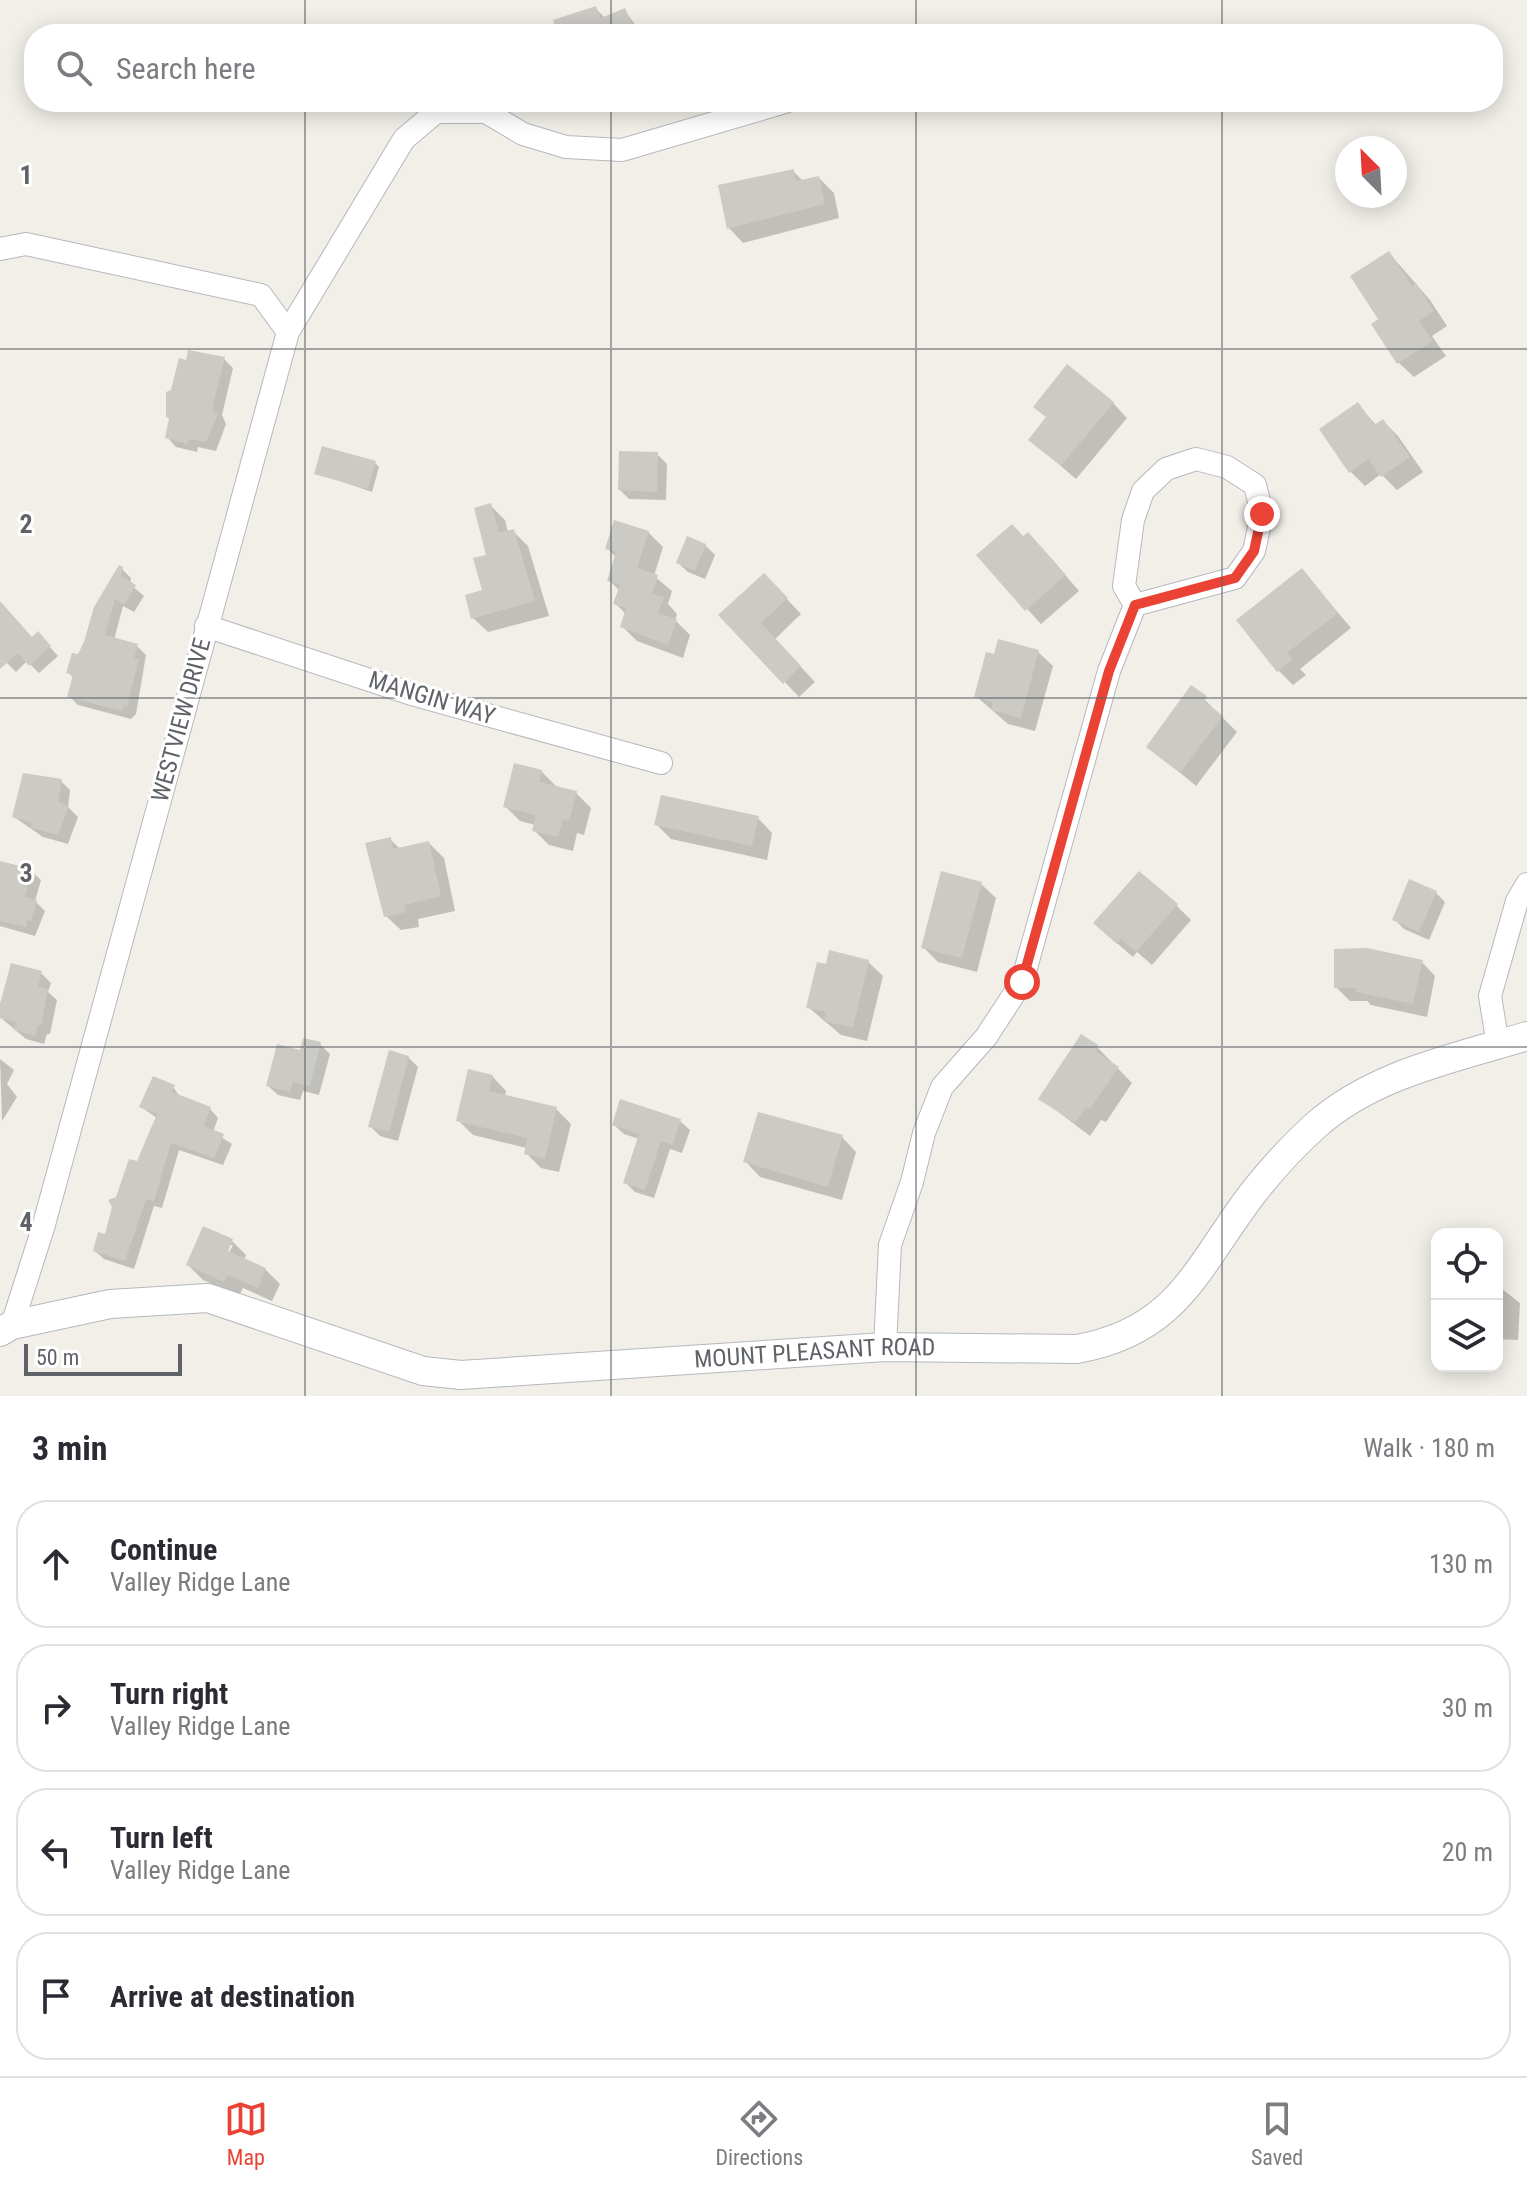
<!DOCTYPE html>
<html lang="en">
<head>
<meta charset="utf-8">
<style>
	body { margin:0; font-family:"Roboto Condensed",sans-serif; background:#f2f2f3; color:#2b2b33 }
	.controls { position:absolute; right:24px; bottom:24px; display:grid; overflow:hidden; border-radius:16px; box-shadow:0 4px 20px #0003 }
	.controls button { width:72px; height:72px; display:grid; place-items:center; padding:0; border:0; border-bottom:2px solid #e1e1e2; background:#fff; color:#2b2b33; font:40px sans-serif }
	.compass { position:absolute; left:1335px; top:136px; width:72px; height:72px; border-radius:50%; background:#fff; box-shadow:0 4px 20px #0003; rotate:336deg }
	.scale { position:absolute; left:24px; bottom:20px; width:158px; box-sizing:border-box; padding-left:8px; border:4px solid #5f6368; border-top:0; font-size:22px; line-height:28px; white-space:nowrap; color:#5f6368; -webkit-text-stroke:6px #fff; paint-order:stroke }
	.stop { position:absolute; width:24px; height:24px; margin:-18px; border:6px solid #ea4335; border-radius:50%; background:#fff }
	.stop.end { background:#ea4335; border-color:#fff; box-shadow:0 2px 8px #0008 }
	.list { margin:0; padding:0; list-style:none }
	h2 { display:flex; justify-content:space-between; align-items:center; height:104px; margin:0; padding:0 32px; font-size:34px }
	h2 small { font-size:26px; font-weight:400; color:#7c7c81 }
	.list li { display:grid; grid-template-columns:52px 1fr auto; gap:24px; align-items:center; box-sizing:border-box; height:128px; margin:0 16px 16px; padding:0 16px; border:2px solid #e1e1e2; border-radius:32px }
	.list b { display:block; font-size:30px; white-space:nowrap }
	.list p { margin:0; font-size:26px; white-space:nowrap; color:#7c7c81 }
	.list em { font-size:26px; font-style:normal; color:#7c7c81 }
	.icon { flex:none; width:44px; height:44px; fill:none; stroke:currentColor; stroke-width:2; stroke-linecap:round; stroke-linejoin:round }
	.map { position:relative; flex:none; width:1527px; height:1396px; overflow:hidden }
	.search { position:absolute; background:#fff; box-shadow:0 4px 20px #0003; left:24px; right:24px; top:24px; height:88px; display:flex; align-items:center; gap:20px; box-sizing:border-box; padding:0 28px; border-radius:32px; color:#7c7c81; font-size:30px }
	.sheet { height:680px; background:#fff }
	nav { display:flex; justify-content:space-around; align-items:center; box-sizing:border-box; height:112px; border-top:2px solid #e1e1e2; background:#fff; font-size:22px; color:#7c7c81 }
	nav a { display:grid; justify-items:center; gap:4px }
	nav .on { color:#ea4335 }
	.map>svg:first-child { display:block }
	.shadow { fill:#0003; fill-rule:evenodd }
	.building { fill:#cccac5 }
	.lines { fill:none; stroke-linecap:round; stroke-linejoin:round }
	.minor-casing { stroke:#b5b8bc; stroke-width:24 }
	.tertiary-casing { stroke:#b5b8bc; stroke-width:30 }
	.minor { stroke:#fff; stroke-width:22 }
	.tertiary { stroke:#fff; stroke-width:28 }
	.route { stroke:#ea4335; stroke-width:10 }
	.grid { fill:none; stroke:#5f6368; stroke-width:2; stroke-opacity:0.55 }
	.labels { text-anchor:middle; stroke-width:6; stroke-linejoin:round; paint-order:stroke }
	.street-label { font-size:24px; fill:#5f6368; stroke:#fff }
	.grid-label { font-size:26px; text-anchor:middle; font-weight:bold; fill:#5f6368; stroke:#fff; stroke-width:6; stroke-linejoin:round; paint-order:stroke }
</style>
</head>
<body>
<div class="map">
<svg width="1527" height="1396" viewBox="0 0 1527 1396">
	<rect width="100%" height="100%" fill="#f1efe8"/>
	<g class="shadow">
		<path d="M 595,8 L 605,18 L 625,11 L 642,34 L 560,34 Z"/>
		<path d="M 793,171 L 804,182 L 819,178 L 834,193 L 839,218 L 743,243 L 729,228 Z"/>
		<path d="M 1389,253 L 1430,300 L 1447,326 L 1432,336 L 1446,356 L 1414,377 L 1399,363 L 1381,320 Z"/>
		<path d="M 224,359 L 233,368 L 222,415 L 226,424 L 216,451 L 198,447 L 197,452 L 176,447 L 167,437 L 173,391 Z"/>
		<path d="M 1113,403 L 1127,418 L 1076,479 L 1031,440 L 1048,418 Z"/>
		<path d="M 1358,405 L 1377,426 L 1383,421 L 1398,436 L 1423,472 L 1397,490 L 1381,474 L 1365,486 L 1350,471 Z"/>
		<path d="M 657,454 L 667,464 L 666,500 L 629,499 L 620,490 Z"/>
		<path d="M 375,463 L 379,467 L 372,492 L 317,473 Z"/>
		<path d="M 490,505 L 505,520 L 508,532 L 513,531 L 528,546 L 549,616 L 488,632 L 473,618 L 484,592 Z"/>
		<path d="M 648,532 L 663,547 L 654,576 L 672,591 L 668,604 L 677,614 L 675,620 L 690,635 L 683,658 L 637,641 L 622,626 L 626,614 L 616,604 L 620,591 L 609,580 L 616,557 L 607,548 Z"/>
		<path d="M 1024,538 L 1043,549 L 1079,591 L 1041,624 L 979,556 Z"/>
		<path d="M 705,545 L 715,555 L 705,579 L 688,572 L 678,563 Z"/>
		<path d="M 122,569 L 131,578 L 130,584 L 144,596 L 134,612 L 123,606 L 114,640 L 137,646 L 146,655 L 136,714 L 131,719 L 78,705 L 69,696 L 74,679 L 69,673 Z"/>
		<path d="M 1302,570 L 1351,628 L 1300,669 L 1306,675 L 1293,685 L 1279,671 Z"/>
		<path d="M 764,575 L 801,614 L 775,639 L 815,682 L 799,697 L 721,615 Z"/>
		<path d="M 0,605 L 33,639 L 38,634 L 58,656 L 39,673 L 27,661 L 16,672 L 4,660 L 0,661 Z"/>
		<path d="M 1038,652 L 1053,666 L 1035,731 L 1008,724 L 977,697 L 996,657 Z"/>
		<path d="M 1192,687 L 1237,732 L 1196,786 L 1148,746 Z"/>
		<path d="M 541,771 L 556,786 L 576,793 L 591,808 L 584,835 L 577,833 L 573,851 L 549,845 L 534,830 L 535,825 L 520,821 L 505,806 Z"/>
		<path d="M 61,781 L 70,790 L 68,807 L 78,817 L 68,844 L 43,837 L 14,817 Z"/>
		<path d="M 758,818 L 772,833 L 767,860 L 671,839 L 656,824 Z"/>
		<path d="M 391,840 L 400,849 L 429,843 L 444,858 L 455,911 L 418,919 L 419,927 L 401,930 L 386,916 Z"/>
		<path d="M 0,862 L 31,871 L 41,880 L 35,901 L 45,911 L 35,936 L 0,926 Z"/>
		<path d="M 981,884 L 996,898 L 977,972 L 938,962 L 923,947 Z"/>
		<path d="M 1436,893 L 1445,902 L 1429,940 L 1404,929 L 1394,919 Z"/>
		<path d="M 1176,905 L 1191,920 L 1152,965 L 1137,952 L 1133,957 L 1111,938 Z"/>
		<path d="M 868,962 L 883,976 L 867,1041 L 841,1035 L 808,1007 Z"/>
		<path d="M 1422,962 L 1435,976 L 1427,1017 L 1371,1005 L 1367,1001 L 1350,1001 L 1336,987 Z"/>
		<path d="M 41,973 L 51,983 L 48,992 L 57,1000 L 50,1034 L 47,1034 L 44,1044 L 26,1039 L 0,1017 L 0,1011 Z"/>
		<path d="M 320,1044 L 330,1054 L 319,1095 L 303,1091 L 300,1100 L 278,1095 L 268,1086 L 302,1052 Z"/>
		<path d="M 1097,1047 L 1132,1083 L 1106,1122 L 1101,1120 L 1090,1136 L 1040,1098 Z"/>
		<path d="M 408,1057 L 418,1067 L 398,1141 L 380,1136 L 370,1126 Z"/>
		<path d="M 0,1059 L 14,1070 L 7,1084 L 17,1097 L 2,1121 Z"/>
		<path d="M 492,1076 L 506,1091 L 505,1097 L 556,1109 L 571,1124 L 559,1172 L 541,1168 L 526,1153 L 527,1148 L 473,1135 L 458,1120 Z"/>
		<path d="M 173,1087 L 181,1098 L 210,1109 L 218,1118 L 213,1132 L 232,1144 L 223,1165 L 179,1150 L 162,1208 L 154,1206 L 134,1269 L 104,1259 L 95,1251 L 107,1237 L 118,1199 L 139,1164 L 157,1118 L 141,1107 Z"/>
		<path d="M 680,1121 L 690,1130 L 682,1153 L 670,1149 L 654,1198 L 635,1192 L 625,1182 L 639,1139 L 624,1134 L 614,1125 Z"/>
		<path d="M 842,1137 L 856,1152 L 842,1200 L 760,1177 L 746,1162 Z"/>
		<path d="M 232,1241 L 246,1255 L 244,1260 L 265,1269 L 280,1284 L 272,1301 L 243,1288 L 239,1296 L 203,1280 L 188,1265 ZM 228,1245 L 233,1245 L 225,1260 Z"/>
		<path d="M 1497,1270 L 1501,1274 L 1502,1289 L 1520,1303 L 1518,1340 L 1497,1339 Z"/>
	</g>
	<g class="building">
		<path d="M 596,6 L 601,18 L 625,8 L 636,34 L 558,34 L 553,20 Z"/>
		<path d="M 794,169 L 796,181 L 819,176 L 825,204 L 727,229 L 718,185 Z"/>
		<path d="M 1389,251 L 1412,286 L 1416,283 L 1434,311 L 1419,321 L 1433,341 L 1397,364 L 1371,324 L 1378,319 L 1350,276 Z"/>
		<path d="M 188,350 L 225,357 L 213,404 L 213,412 L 218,413 L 206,442 L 189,439 L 188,444 L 165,438 L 169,418 L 166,417 L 166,392 L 171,390 L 179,358 L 186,360 Z"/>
		<path d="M 1067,364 L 1114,402 L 1061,466 L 1028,440 L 1046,417 L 1033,407 Z"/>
		<path d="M 1358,402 L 1374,425 L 1383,419 L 1410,457 L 1381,477 L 1368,459 L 1349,473 L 1319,429 Z"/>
		<path d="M 322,446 L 376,461 L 368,489 L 314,474 Z"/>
		<path d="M 619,451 L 658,452 L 657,492 L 618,490 Z"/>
		<path d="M 491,503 L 499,533 L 514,529 L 535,601 L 471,619 L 465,595 L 482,590 L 473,558 L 486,555 L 474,508 Z"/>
		<path d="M 614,520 L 649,531 L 637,568 L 658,575 L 652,594 L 664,597 L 658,613 L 677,619 L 668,645 L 620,627 L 626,608 L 613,604 L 620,585 L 607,581 L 616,552 L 605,549 Z"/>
		<path d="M 1012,524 L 1023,536 L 1028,532 L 1066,575 L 1025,611 L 976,555 Z"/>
		<path d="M 687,536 L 706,544 L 695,571 L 676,563 Z"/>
		<path d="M 119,565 L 123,567 L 121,576 L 136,585 L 124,605 L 115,599 L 105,635 L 138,644 L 134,658 L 139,659 L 127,707 L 124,706 L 122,711 L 67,697 L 73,675 L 66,673 L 72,653 L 78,654 L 84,642 L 94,607 Z"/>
		<path d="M 1302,568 L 1338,613 L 1287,653 L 1292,660 L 1277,672 L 1236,620 Z"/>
		<path d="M 764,573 L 788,598 L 761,623 L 801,666 L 783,684 L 718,615 Z"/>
		<path d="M 0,601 L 32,637 L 38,631 L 51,646 L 29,666 L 18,653 L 0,669 Z"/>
		<path d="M 998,639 L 1039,650 L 1021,718 L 991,710 L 993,702 L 974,697 L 986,652 L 994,654 Z"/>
		<path d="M 1191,685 L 1207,696 L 1204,701 L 1223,716 L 1180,773 L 1146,747 Z"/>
		<path d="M 514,763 L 542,770 L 539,782 L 577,791 L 569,821 L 563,819 L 558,837 L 532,831 L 536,815 L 503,807 Z"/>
		<path d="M 23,773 L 62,779 L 58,802 L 69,806 L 58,835 L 31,828 L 32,823 L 12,817 Z"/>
		<path d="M 661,795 L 759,816 L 752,846 L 654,825 Z"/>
		<path d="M 391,837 L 393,849 L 429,841 L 441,896 L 404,905 L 406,912 L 384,917 L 365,843 Z"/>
		<path d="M 0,861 L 32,869 L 25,897 L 37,900 L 31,921 L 27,920 L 26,927 L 0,921 Z"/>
		<path d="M 941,871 L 982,882 L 962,958 L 921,948 Z"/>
		<path d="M 1139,871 L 1178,904 L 1136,952 L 1121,939 L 1117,944 L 1093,923 Z"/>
		<path d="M 1409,879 L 1437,891 L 1419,932 L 1392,920 Z"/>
		<path d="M 1367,948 L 1423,960 L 1413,1004 L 1355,992 L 1356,988 L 1334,988 L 1334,949 Z"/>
		<path d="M 829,950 L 869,960 L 853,1028 L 824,1021 L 826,1012 L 806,1008 L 817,962 L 826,964 Z"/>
		<path d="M 11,963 L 42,971 L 38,986 L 48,989 L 41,1026 L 38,1025 L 35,1036 L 14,1030 L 16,1022 L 0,1018 L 0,1004 Z"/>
		<path d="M 1081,1034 L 1098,1045 L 1095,1051 L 1119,1067 L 1090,1109 L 1086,1107 L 1075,1123 L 1038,1099 Z"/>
		<path d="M 303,1038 L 321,1042 L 310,1086 L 293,1082 L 290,1092 L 266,1086 L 277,1044 L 300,1050 Z"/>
		<path d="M 389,1050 L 409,1056 L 389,1132 L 368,1127 Z"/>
		<path d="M 468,1069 L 493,1075 L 489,1091 L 557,1107 L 545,1159 L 524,1154 L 527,1138 L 456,1121 Z"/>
		<path d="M 153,1076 L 175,1085 L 172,1092 L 211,1107 L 204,1126 L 224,1134 L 214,1158 L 171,1143 L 154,1201 L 146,1199 L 125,1261 L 93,1251 L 98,1232 L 105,1234 L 112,1207 L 108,1200 L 116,1197 L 129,1159 L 137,1161 L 157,1114 L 139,1107 Z"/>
		<path d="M 620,1099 L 681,1119 L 673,1145 L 661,1141 L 645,1190 L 623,1183 L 639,1134 L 612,1125 Z"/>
		<path d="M 758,1112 L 843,1135 L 828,1187 L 743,1162 Z"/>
		<path d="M 203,1226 L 233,1239 L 228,1251 L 266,1268 L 258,1288 L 228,1275 L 224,1282 L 186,1265 Z"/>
	</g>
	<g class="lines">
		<g class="minor-casing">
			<g id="minor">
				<path d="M 0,249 L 26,244 L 261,295 L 288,332"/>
				<path d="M 1196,459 L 1227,467 L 1255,485 L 1262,514 L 1254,551 L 1235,578 L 1135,605 L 1124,586 L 1133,520 L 1143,491 L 1166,469 Z"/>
				<path d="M 206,626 L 415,695 L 661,763"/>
				<path d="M 1498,1045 L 1490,996 L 1517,901 L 1527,884"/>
				<path d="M 12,1325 L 43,1228 L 288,332 L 404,139 L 436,112 L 486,112 L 523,134 L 566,147 L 622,150 L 785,102"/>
				<path d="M 885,1347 L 890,1245 L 912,1182 L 924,1133 L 942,1087 L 986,1037 L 1022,982 L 1109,671 L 1135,605"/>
			</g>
		</g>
		<g class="tertiary-casing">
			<g id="tertiary">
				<path id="s1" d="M 0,1332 L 12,1325 L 110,1304 L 208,1298 L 423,1371 L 461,1375 L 885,1347 L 1077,1349 C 1179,1331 1197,1266 1253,1193 C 1271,1170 1294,1145 1315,1126 C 1373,1074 1455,1058 1527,1036"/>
			</g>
		</g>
		<use href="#minor" class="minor"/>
		<use href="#tertiary" class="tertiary"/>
	</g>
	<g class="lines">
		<path class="route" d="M 1022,982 L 1109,671 L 1135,605 L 1235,578 L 1254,551 L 1262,514"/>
	</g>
	<path class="grid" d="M 305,0 L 305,34M 611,0 L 611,34M 916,0 L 916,34M 1222,0 L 1222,34M 305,102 L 305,1396M 611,102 L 611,1396M 916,102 L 916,1396M 1222,102 L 1222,1396M 0,349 L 1527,349M 0,698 L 1527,698M 0,1047 L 1527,1047"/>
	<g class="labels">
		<g class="street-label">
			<text transform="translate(432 698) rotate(17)" y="8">MANGIN WAY</text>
			<text transform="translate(181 720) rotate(-75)" y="8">WESTVIEW DRIVE</text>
			<text dy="8" stroke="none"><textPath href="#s1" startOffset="832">MOUNT PLEASANT ROAD</textPath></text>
		</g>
	</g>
	<g class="grid-label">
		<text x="26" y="184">1</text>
		<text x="26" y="533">2</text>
		<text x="26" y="882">3</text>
		<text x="26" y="1231">4</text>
	</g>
</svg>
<div class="controls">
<button><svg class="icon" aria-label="locate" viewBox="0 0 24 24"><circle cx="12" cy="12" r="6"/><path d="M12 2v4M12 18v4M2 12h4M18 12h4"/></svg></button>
<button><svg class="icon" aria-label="layers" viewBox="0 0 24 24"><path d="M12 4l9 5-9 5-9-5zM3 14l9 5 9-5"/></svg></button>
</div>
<svg class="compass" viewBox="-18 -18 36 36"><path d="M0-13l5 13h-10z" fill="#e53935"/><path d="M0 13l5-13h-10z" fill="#7c7c81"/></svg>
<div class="scale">50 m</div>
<div class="stop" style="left:1022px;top:982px"></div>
<div class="stop end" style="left:1262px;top:514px"></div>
<div class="search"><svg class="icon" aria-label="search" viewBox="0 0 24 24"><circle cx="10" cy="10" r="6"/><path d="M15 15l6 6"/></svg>Search here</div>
</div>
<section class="sheet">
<h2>3 min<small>Walk · 180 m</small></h2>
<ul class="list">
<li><svg class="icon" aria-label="ahead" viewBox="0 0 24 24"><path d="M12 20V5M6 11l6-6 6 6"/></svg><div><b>Continue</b><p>Valley Ridge Lane</p></div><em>130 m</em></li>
<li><svg class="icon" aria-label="right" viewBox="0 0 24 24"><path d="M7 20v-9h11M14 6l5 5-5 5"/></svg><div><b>Turn right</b><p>Valley Ridge Lane</p></div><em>30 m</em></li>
<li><svg class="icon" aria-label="left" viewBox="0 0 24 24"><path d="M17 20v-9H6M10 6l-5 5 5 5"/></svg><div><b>Turn left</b><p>Valley Ridge Lane</p></div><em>20 m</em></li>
<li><svg class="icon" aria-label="arrive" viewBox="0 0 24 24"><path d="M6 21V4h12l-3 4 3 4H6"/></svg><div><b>Arrive at destination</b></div></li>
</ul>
</section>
<nav>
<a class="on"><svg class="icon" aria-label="map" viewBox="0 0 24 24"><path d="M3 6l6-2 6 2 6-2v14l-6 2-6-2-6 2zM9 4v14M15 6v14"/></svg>Map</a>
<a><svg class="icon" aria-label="directions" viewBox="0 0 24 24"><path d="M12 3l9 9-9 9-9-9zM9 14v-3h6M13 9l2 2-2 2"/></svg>Directions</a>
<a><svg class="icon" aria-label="saved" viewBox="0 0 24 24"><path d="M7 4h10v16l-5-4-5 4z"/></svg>Saved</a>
</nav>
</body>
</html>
